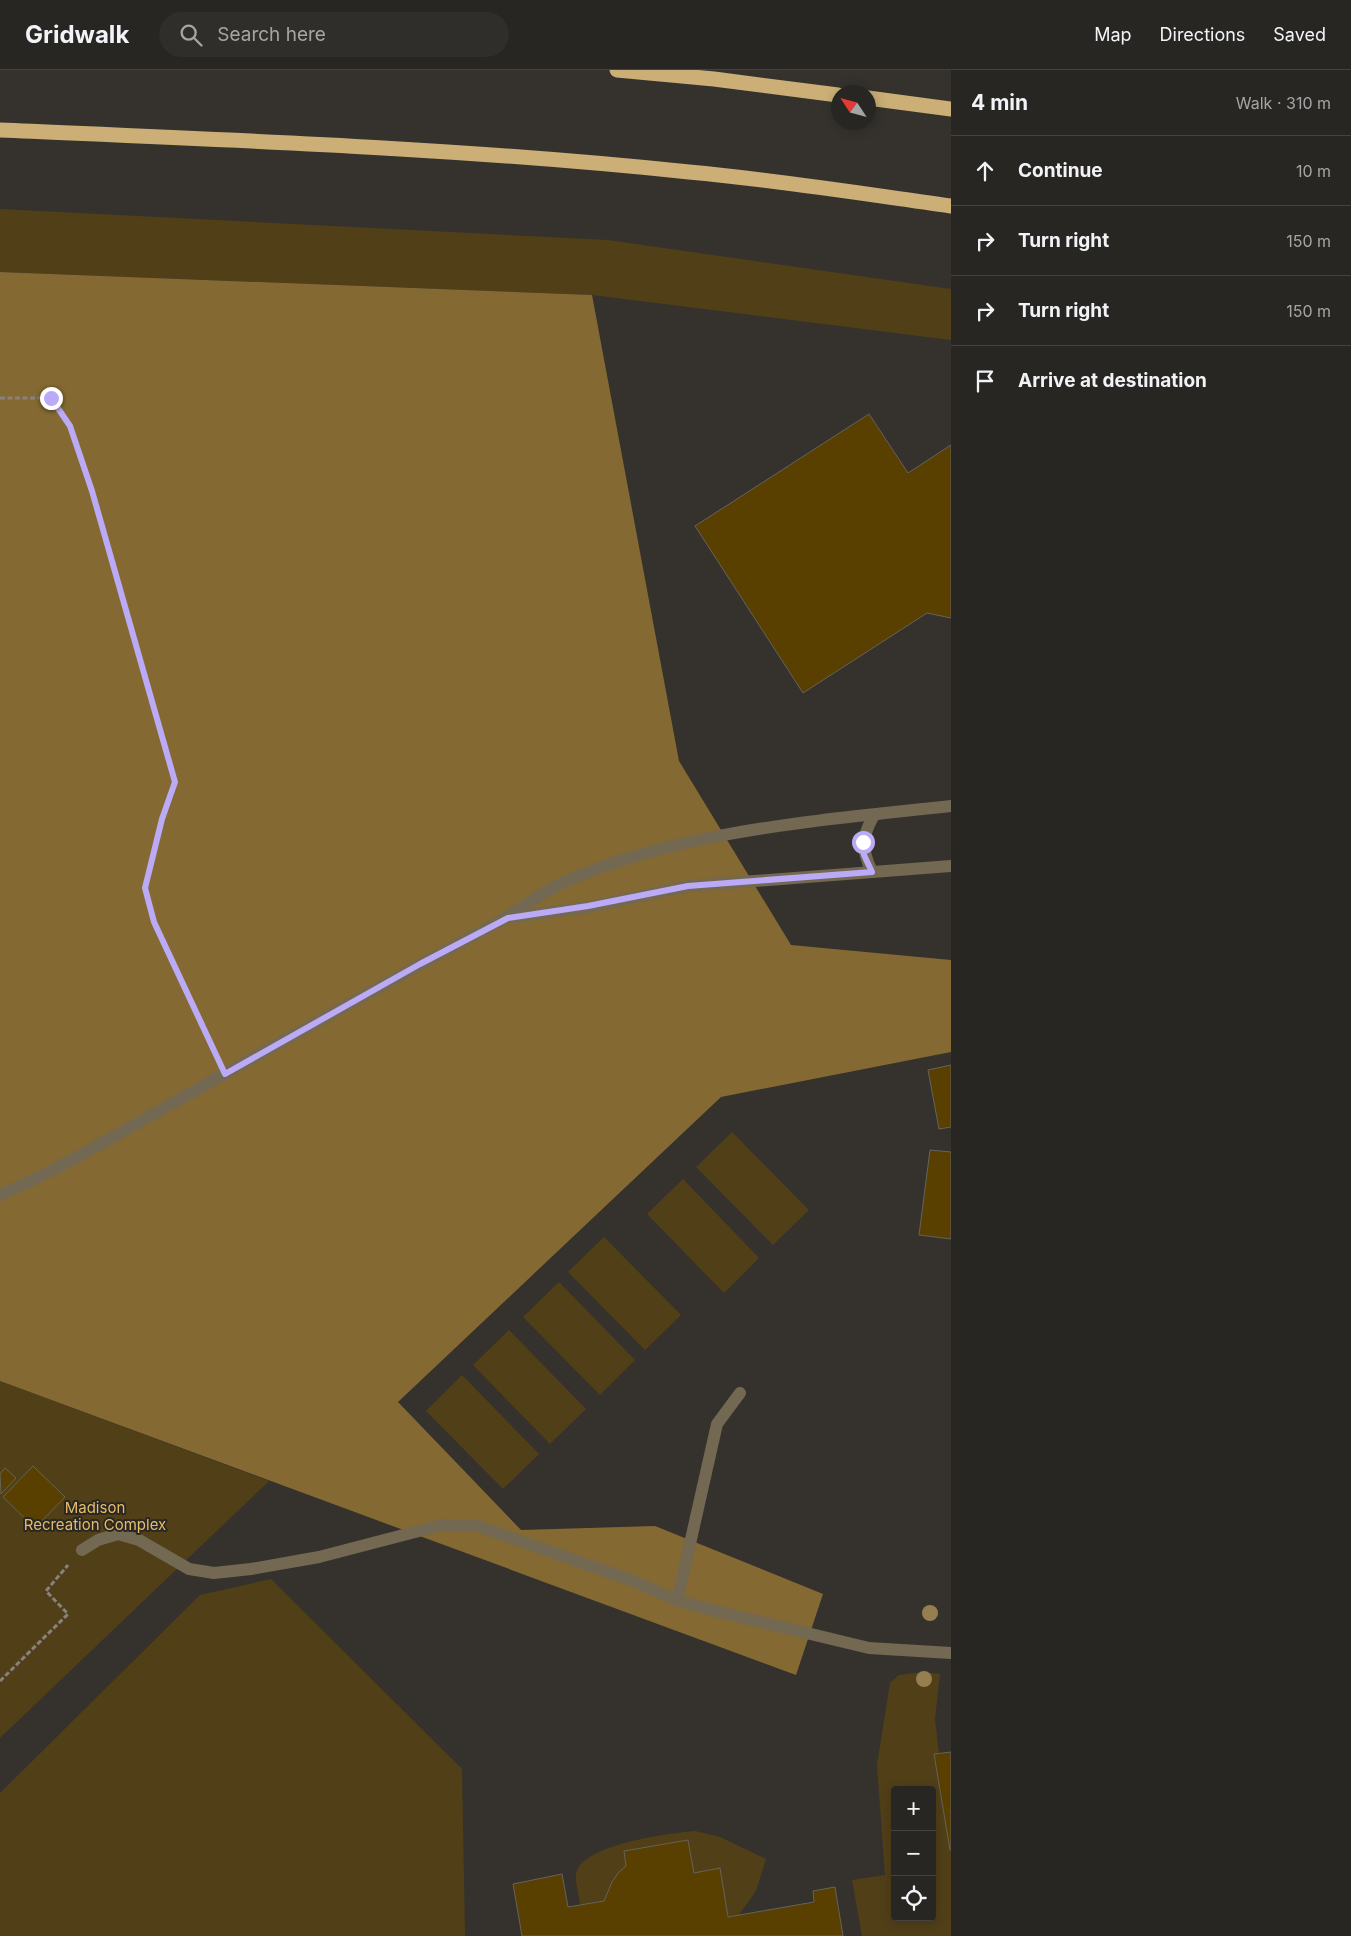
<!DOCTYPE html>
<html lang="en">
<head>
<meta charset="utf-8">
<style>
	body { margin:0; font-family:Inter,sans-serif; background:#302e2a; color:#f1f3f6 }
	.controls { position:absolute; right:15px; bottom:15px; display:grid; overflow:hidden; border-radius:5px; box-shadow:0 2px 12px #0003 }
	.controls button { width:45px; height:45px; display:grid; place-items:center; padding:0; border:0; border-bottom:1px solid #444340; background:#282622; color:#f1f3f6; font:25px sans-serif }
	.compass { position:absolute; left:831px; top:15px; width:45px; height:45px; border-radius:50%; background:#282622; box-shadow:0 2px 12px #0003; rotate:306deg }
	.stop { position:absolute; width:15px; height:15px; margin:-11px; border:4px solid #bbaaf6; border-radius:50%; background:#fff }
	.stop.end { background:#bbaaf6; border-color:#fff; box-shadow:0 1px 5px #0008 }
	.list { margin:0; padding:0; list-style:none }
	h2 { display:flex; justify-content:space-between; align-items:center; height:65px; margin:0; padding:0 20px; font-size:21px }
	h2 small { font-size:16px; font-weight:400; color:#a5a5a5 }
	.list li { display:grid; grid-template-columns:32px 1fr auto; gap:15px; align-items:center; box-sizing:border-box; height:70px; padding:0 20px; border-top:1px solid #444340 }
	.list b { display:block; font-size:19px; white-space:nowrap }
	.list em { font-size:16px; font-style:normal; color:#a5a5a5 }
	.icon { flex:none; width:28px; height:28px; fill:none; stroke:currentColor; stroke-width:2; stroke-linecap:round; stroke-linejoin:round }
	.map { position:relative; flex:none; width:951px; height:1866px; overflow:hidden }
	header { display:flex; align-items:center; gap:30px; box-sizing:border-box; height:70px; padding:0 25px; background:#282622; border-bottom:1px solid #444340 }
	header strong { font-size:24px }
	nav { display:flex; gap:28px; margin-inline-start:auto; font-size:18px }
	.search { width:350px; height:45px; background:#302e2a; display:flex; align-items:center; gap:12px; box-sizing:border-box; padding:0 18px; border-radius:28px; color:#a5a5a5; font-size:19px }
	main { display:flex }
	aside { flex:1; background:#282622 }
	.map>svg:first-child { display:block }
	.green { fill:#513f18; fill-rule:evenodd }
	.forest { fill:#846a32 }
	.building { fill:#594000; stroke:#66635d }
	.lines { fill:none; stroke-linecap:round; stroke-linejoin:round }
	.path { stroke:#86837f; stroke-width:3; stroke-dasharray:5 2.5; stroke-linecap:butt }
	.service { stroke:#736851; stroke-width:12 }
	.minor { stroke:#736851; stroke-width:12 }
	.motorway { stroke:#cbaf76; stroke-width:15 }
	.tree { fill:#957e4f }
	.route { stroke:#bbaaf6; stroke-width:6 }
	.labels { text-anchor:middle; stroke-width:4; stroke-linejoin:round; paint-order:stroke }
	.park-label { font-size:15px; fill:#e4bc6a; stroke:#2b2823 }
</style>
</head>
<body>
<header>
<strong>Gridwalk</strong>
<div class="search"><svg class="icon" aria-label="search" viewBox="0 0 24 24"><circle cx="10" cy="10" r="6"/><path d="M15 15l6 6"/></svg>Search here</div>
<nav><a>Map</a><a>Directions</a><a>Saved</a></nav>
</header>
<main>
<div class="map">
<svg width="951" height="1866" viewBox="0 0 951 1866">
	<rect width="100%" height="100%" fill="#35322d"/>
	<g class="green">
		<path d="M 0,139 L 608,170 L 951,219 L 951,270 L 592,225 L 0,202 Z"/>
		<path d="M 732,1062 L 809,1140 L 773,1175 L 696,1097 Z"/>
		<path d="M 683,1109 L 759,1188 L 724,1223 L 647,1144 Z"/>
		<path d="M 604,1167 L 681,1245 L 645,1280 L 568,1202 Z"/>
		<path d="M 559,1212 L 635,1290 L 600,1325 L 523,1247 Z"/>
		<path d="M 509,1260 L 586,1339 L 550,1374 L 473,1295 Z"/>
		<path d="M 462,1305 L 539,1384 L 503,1419 L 426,1341 Z"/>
		<path d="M 0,1311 L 269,1411 L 0,1668 Z"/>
		<path d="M 271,1509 L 462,1699 L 465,1866 L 0,1866 L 0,1723 L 200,1525 Z"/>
		<path d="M 923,1602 L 940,1604 L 935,1649 L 939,1684 L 934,1685 L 951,1780 L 951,1866 L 862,1866 L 852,1810 L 885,1805 L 877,1695 L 890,1613 L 899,1605 ZM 895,1720 L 932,1720 L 932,1847 L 895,1847 Z"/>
		<path d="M 695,1761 L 720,1767 L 766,1789 L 756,1821 L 738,1846 L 728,1847 L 720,1799 L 694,1803 L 688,1770 L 625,1781 L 626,1796 C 615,1806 609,1817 604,1831 L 580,1835 C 579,1825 575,1813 576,1804 C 581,1774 671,1763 695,1761 Z"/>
	</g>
	<path class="forest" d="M 0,202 L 592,225 L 679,691 L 791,875 L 951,890 L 951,982 L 721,1027 L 398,1332 L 521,1460 L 655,1456 L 823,1524 L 796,1605 L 0,1311 Z"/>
	<g class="building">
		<path d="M 869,344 L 908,403 L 951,375 L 951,548 L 927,543 L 803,623 L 695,456 Z"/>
		<path d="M 951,995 L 951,1057 L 939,1059 L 928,1000 Z"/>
		<path d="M 930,1080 L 951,1082 L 951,1169 L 919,1165 Z"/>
		<path d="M 33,1396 L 65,1427 L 35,1458 L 3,1427 Z"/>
		<path d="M 5,1398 L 16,1408 L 1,1424 L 0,1404 Z"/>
		<path d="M 951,1682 L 951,1780 L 950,1780 L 934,1684 Z"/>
		<path d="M 688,1770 L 694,1803 L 720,1798 L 728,1847 L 814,1832 L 813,1821 L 835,1817 L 843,1866 L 522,1866 L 513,1814 L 562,1804 L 568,1837 L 604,1831 L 612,1812 L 619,1802 L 626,1796 L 624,1781 Z"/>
	</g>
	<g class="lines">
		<g class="path">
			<path d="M 0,328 L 51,328 L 70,355 L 92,421 L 175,712 L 162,749 L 145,817 L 154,852 L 215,984"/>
			<path d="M 0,1611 L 68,1544 L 46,1521 L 68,1495"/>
		</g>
		<g class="service">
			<path d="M 872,802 C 861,778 861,768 874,745"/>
			<path d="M 740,1323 L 717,1354 L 680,1518 L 676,1530 L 715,1541 L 869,1578 L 951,1583"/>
			<path d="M 82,1480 L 98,1470 L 118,1464 L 139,1470 L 189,1499 L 214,1503 L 251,1499 L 319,1487 L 442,1455 L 478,1456 L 636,1512 L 676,1530"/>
		</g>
		<g class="minor">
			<path d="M 513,847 L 588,837 L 689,816 L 951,796"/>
			<path d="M 0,1125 C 62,1098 121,1062 180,1029 C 283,971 386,912 491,856 C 515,844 538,824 562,813 C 679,760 825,750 951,736"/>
		</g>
		<g class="motorway">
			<path d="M 617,0 L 714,9 L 838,25"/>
			<path d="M 868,28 L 951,39"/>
			<path d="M 0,60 C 230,70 460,78 689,102 C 777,110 864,124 951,136"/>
		</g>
	</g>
	<g class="tree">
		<circle cx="930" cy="1543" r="8"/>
		<circle cx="924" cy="1609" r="8"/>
	</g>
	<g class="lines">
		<path class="route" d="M 51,328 L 70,356 L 92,421 L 175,712 L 162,749 L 145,818 L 154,852 L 225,1004 L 420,894 L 508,848 L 588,836 L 688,816 L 872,802 L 864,785 L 863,772"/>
	</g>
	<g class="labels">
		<g class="park-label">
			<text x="95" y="1443">Madison<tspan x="95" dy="17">Recreation Complex</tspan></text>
		</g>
	</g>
</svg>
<div class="controls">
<button>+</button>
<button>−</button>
<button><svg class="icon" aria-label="locate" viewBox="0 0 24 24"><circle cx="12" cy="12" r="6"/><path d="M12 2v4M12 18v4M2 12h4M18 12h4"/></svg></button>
</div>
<svg class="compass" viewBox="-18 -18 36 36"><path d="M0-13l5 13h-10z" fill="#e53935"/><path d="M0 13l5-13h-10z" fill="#a5a5a5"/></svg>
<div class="stop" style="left:863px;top:772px"></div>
<div class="stop end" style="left:51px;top:328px"></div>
</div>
<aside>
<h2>4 min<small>Walk · 310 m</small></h2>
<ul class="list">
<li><svg class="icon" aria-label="ahead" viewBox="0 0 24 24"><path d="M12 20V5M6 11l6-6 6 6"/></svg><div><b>Continue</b></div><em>10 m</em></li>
<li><svg class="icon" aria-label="right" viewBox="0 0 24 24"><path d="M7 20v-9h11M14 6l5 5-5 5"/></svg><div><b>Turn right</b></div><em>150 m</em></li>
<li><svg class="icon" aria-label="right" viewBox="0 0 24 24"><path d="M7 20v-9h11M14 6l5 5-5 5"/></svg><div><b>Turn right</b></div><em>150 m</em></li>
<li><svg class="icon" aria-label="arrive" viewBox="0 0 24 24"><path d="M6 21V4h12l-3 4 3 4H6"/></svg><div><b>Arrive at destination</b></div></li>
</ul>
</aside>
</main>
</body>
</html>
